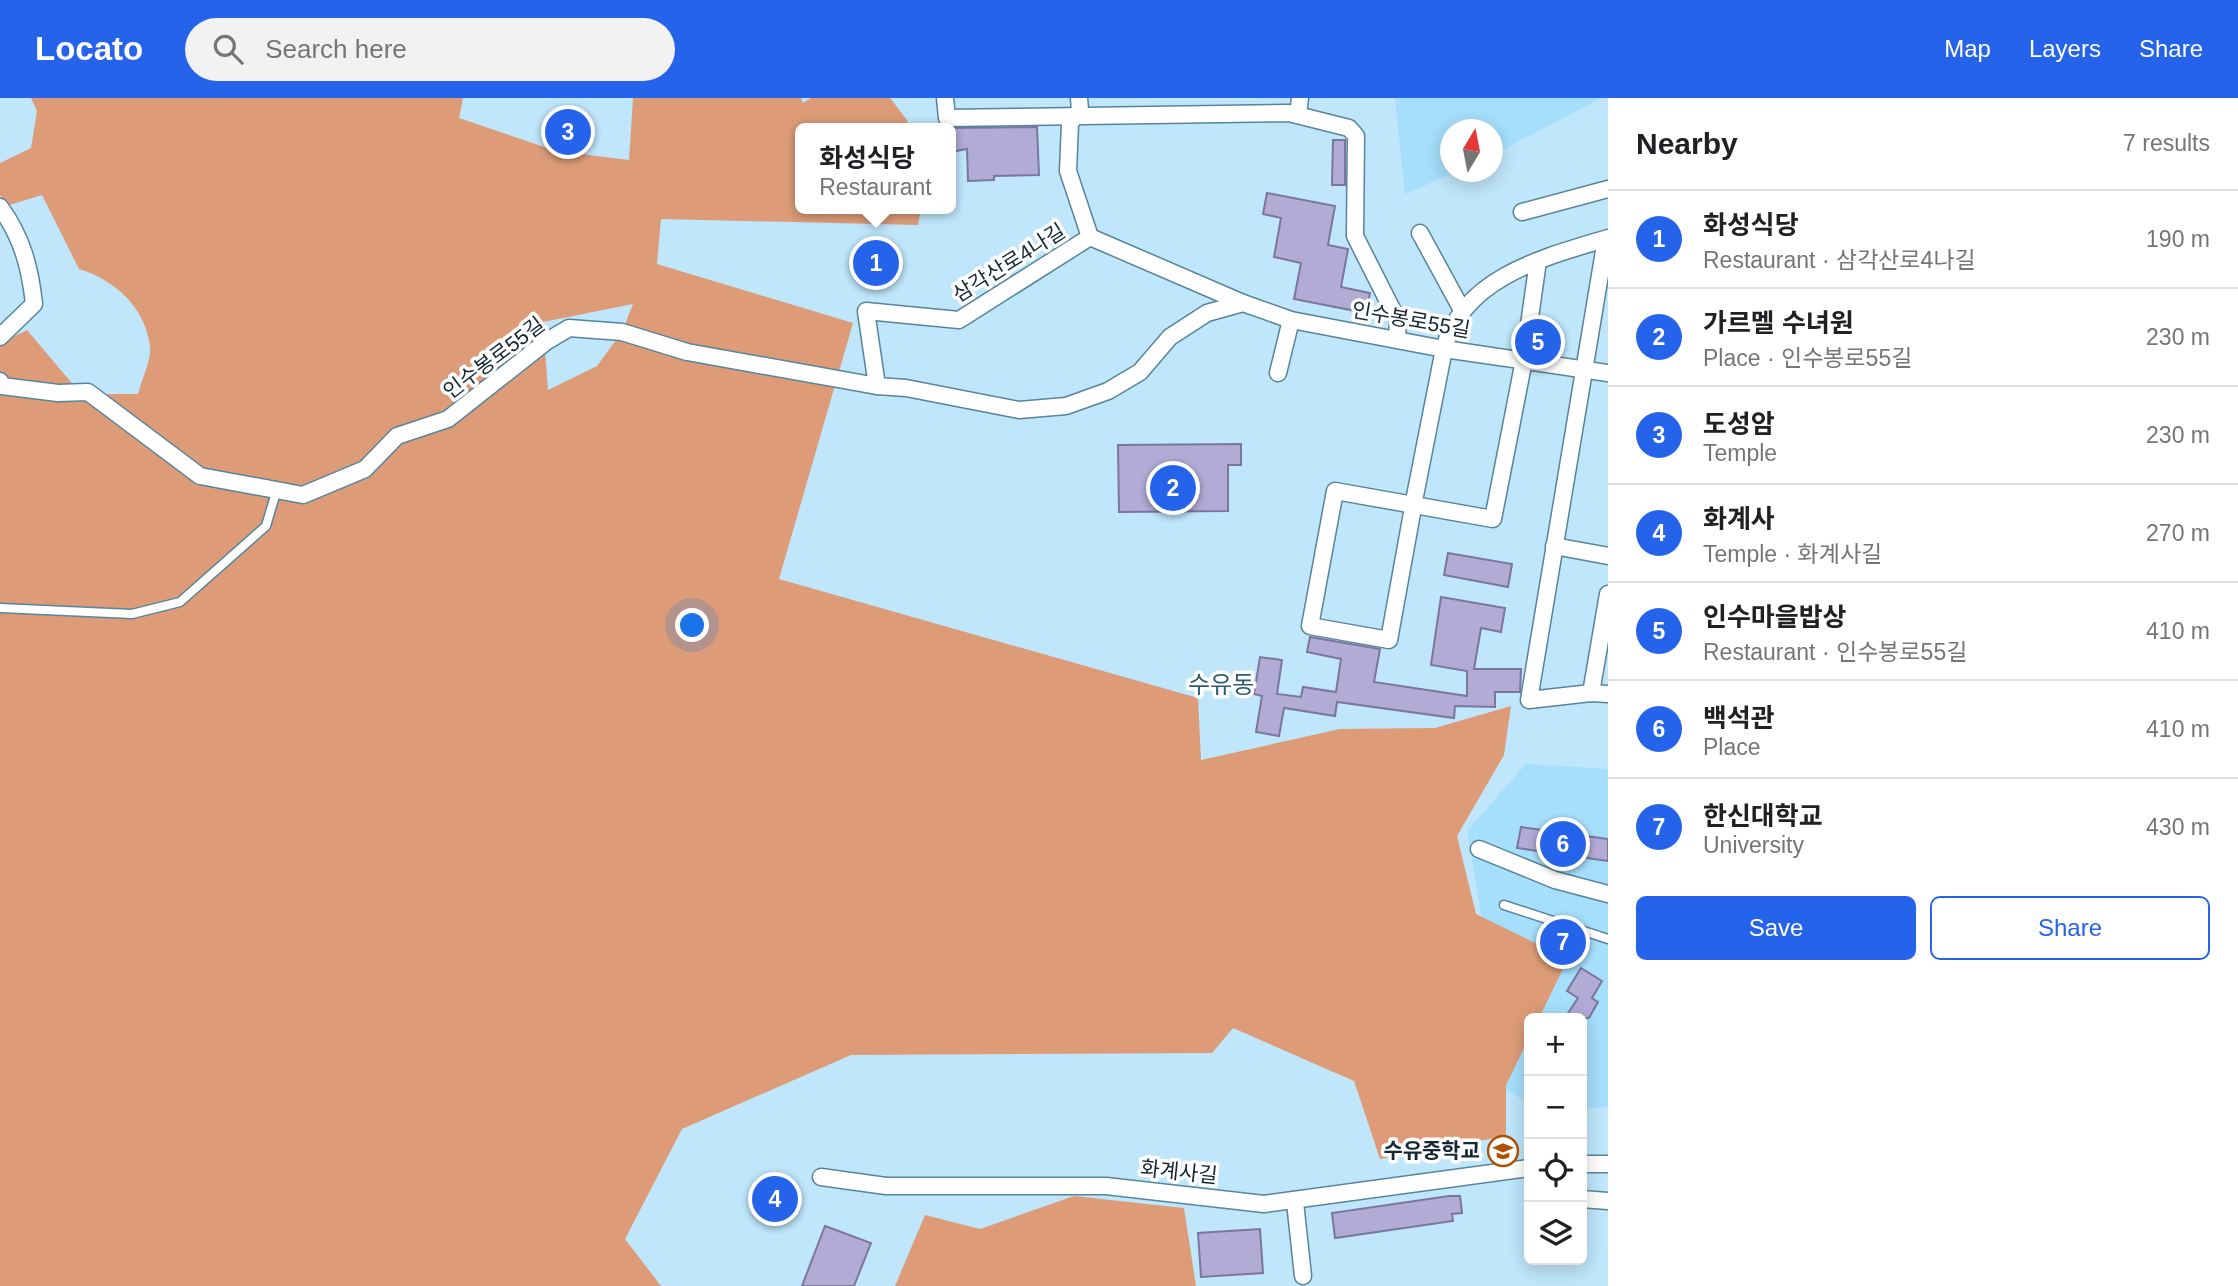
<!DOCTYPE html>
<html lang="en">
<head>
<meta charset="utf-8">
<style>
	body { margin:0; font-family:Helvetica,"Noto Sans KR",sans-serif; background:#f2f2f2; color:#202124 }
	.controls { position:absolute; right:21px; bottom:21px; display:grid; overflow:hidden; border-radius:10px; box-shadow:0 4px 18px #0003 }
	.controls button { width:63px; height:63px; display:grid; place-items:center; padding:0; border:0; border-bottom:2px solid #e0e0e0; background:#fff; color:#202124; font:35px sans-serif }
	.compass { position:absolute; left:1440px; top:21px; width:63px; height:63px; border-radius:50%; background:#fff; box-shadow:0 4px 18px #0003; rotate:10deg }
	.you { position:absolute; left:693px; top:528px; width:24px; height:24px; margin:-18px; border:5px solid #fff; border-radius:50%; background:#1a73e8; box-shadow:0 0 0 10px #1a73e833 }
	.badge { display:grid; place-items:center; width:46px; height:46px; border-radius:50%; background:#2563eb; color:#fff; font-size:23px; font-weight:700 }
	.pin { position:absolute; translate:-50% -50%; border:4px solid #fff; box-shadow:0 2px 7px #0006 }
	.popup { position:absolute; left:795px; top:25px; width:161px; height:91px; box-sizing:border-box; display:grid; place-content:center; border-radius:10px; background:#fff; filter:drop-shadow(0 2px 5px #0005); font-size:23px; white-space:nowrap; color:#757577 }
	.popup b { font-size:26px; color:#202124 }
	.popup::after { content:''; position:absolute; left:50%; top:100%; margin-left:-14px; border:14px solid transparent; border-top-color:#fff }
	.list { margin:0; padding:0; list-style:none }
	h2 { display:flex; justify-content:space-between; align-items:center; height:91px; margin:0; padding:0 28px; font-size:30px }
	h2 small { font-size:23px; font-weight:400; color:#757577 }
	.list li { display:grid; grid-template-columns:46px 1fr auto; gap:21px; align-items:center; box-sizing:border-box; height:98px; padding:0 28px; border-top:2px solid #e0e0e0 }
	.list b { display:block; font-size:26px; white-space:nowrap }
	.list p { margin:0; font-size:23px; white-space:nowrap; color:#757577 }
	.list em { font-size:23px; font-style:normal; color:#757577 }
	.actions { display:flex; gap:14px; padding:21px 28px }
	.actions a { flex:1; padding:16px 0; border:2px solid #2563eb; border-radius:10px; text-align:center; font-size:24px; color:#2563eb }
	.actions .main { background:#2563eb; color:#fff }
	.icon { flex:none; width:38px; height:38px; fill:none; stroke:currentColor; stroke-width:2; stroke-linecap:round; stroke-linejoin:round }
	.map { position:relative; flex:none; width:1608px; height:1188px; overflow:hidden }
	header { display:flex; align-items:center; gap:42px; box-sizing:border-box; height:98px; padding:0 35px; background:#2563eb; color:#fff }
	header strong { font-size:33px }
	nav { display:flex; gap:38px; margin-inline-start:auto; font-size:24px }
	.search { width:490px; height:63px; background:#f2f2f2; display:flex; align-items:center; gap:18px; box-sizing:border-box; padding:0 24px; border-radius:38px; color:#757577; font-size:26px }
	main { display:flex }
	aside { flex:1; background:#fff }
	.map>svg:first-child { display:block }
	.built { fill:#a6dffc }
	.green { fill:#dd9c77; fill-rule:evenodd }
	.building { fill:#b1abd6; stroke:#7b769e; stroke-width:2 }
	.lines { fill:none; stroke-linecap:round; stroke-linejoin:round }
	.lane-casing { stroke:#56849b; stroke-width:11 }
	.street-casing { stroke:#56849b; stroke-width:19 }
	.lane { stroke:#fff; stroke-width:8 }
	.street { stroke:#fff; stroke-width:16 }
	.labels { text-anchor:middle; stroke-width:7; stroke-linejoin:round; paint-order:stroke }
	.street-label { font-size:21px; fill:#152831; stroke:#fff }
	.poi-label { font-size:21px; font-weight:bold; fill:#152831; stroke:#fff; text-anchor:end }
	.quarter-label { font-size:24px; fill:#2f5c72; stroke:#fff }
</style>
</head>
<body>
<header>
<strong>Locato</strong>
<div class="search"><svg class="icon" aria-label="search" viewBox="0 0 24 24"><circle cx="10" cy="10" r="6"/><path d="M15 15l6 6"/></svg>Search here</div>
<nav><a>Map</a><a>Layers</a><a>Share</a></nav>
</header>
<main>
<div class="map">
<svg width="1608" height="1188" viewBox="0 0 1608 1188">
	<rect width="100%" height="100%" fill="#bfe6fa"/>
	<g class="built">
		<path d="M 1395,0 L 1601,0 L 1493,57 L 1492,32 L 1450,32 L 1450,74 L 1456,74 L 1405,96 Z"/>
		<path d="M 1526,666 L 1608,671 L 1608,1009 L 1582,1010 L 1582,920 L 1529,920 L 1529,1006 L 1497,985 L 1482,822 L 1467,733 Z"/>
	</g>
	<g class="green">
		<path d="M 31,0 L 463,0 L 459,20 L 556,53 L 629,62 L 633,0 L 801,0 L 803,5 L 811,0 L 890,0 L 907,22 L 909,30 L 801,30 L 801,111 L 921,111 L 918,127 L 661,121 L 657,166 L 853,225 L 779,481 L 1198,600 L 1201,662 L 1340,631 L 1435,630 L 1511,608 L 1504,657 L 1457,738 L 1476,816 L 1568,861 L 1539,920 L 1529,920 L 1529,940 L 1506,987 L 1506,1038 L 1380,1061 L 1354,983 L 1233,930 L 1212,955 L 851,957 L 682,1031 L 625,1141 L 661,1188 L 0,1188 L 0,245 L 27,232 L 81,296 L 138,296 C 141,283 152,261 150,248 C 145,209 115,182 79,171 L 42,97 L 6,108 L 0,97 L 0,65 L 31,50 L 37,13 ZM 633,206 L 622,234 L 597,268 L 548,292 L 543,224 Z"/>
		<path d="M 1074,1098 L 1184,1110 L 1196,1188 L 895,1188 L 925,1117 L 980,1131 Z"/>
	</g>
	<g class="building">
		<path d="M 1037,29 L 1039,77 L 994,78 L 994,82 L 968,83 L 967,51 L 951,54 L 951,30 Z"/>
		<path d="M 1333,42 L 1345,42 L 1345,87 L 1332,87 Z"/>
		<path d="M 1267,95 L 1335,108 L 1328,147 L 1348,151 L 1341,189 L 1370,195 L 1366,215 L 1294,201 L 1301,165 L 1274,159 L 1281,120 L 1263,116 Z"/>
		<path d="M 1241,346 L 1241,367 L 1228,367 L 1228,413 L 1119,414 L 1118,347 Z"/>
		<path d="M 1448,455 L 1512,466 L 1508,489 L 1444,477 Z"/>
		<path d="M 1441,499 L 1505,510 L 1501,534 L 1481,530 L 1474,571 L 1521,571 L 1520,594 L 1495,594 L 1495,609 L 1455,608 L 1454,620 L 1337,604 L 1335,618 L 1284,610 L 1279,638 L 1256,634 L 1262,598 L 1254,596 L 1260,559 L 1282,562 L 1277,596 L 1301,599 L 1303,589 L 1336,594 L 1341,561 L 1307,554 L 1310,539 L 1380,551 L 1374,584 L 1467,598 L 1467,573 L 1431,567 Z"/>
		<path d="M 1521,729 L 1608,741 L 1608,763 L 1517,750 Z"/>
		<path d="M 1581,870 L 1602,883 L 1592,900 L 1598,904 L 1589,920 L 1565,920 L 1578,900 L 1567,893 Z"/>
		<path d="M 1449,1098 L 1460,1098 L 1462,1115 L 1452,1116 L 1453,1123 L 1335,1140 L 1332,1115 Z"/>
		<path d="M 825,1128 L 871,1145 L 854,1188 L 802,1188 Z"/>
		<path d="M 1260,1131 L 1263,1175 L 1201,1179 L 1198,1135 Z"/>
	</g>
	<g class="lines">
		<g class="lane-casing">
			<g id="lane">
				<path d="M 0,510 L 132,516 L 180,504 L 266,428 L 277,391"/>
				<path d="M 1504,807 L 1608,841"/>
			</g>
		</g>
		<g class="street-casing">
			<g id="street">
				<path d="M 945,0 L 947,20 L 1289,15 L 1349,30 L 1356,38 L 1355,138 L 1398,223 L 1397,240"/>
				<path d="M 1079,0 L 1080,12 L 1070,25 L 1068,73 L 1090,139 L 1243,205 L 1291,222 L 1444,251 L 1608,275"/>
				<path d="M 1298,17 L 1300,0"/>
				<path d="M 0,109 C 22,139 30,169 34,206 L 0,239"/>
				<path d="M 1522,114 L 1608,91"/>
				<path d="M 1420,135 L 1462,212"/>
				<path d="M 1090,139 L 959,222 L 866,213 L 877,288 L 906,290 L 1019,312 L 1066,308 L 1108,293 L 1140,274 L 1170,239 L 1207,215 L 1243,205"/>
				<path d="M 1606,141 L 1529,602 L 1591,595 L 1608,596"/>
				<path d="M 1538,163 L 1524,262 L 1493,421 L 1335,393 L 1310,528 L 1389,542 L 1412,415 L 1413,408 L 1444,251 C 1463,179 1545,159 1608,140"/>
				<path d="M 1278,275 L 1291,222"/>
				<path d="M 0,283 L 2,288 L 58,295 L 88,294 L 200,378 L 303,397 L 365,371 L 397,338 L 448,321 L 547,243 L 569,230 L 622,234 L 687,254 L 877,288"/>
				<path d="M 1554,448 L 1608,458"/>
				<path d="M 1591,595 L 1608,496"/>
				<path d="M 1479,751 L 1555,782 L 1608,796"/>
				<path d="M 1582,1066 L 1608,1066"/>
				<path d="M 821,1079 L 886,1088 L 1106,1088 L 1264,1106 L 1529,1070"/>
				<path d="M 1582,1101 L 1608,1103"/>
				<path d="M 1295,1104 L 1303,1178"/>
			</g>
		</g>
		<use href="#lane" class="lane"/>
		<use href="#street" class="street"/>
	</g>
	<defs>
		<g id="school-ring" transform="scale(1.575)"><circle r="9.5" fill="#fff" stroke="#af5100" stroke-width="1.5"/><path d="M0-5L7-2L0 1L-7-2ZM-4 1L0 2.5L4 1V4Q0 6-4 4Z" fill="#af5100"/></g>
	</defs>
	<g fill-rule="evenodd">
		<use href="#school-ring" x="1503" y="1053"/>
	</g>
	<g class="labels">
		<g class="street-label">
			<text transform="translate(1009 165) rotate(-32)" y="7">삼각산로4나길</text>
			<text transform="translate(1411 222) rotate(10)" y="7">인수봉로55길</text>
			<text transform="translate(494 260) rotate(-37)" y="7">인수봉로55길</text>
			<text transform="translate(1179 1074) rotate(6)" y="7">화계사길</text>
		</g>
		<g class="poi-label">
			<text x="1480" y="1060">수유중학교</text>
		</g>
		<g class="quarter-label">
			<text x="1221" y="595">수유동</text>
		</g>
	</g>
</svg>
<div class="controls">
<button>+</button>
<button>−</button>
<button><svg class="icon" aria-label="locate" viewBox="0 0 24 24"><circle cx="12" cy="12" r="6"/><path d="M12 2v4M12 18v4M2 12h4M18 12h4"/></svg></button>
<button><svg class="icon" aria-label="layers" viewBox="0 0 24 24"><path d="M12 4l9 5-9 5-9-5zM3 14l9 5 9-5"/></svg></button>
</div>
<svg class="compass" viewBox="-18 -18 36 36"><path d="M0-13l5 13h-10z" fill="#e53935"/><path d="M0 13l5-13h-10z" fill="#757577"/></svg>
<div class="you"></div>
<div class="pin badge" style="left:876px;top:165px">1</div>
<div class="popup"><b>화성식당</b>Restaurant</div>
<div class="pin badge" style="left:1173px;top:390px">2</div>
<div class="pin badge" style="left:568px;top:34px">3</div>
<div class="pin badge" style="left:775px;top:1101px">4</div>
<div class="pin badge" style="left:1538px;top:244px">5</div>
<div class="pin badge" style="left:1563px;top:746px">6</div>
<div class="pin badge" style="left:1563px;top:844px">7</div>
</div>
<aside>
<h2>Nearby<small>7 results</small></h2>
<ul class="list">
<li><span class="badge">1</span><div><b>화성식당</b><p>Restaurant · 삼각산로4나길</p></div><em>190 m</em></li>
<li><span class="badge">2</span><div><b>가르멜 수녀원</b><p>Place · 인수봉로55길</p></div><em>230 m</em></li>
<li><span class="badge">3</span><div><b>도성암</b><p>Temple</p></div><em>230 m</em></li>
<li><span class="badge">4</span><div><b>화계사</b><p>Temple · 화계사길</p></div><em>270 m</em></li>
<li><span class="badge">5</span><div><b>인수마을밥상</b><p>Restaurant · 인수봉로55길</p></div><em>410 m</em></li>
<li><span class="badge">6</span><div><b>백석관</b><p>Place</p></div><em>410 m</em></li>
<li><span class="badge">7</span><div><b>한신대학교</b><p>University</p></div><em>430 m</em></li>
</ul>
<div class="actions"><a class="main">Save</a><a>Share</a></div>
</aside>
</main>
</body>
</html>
